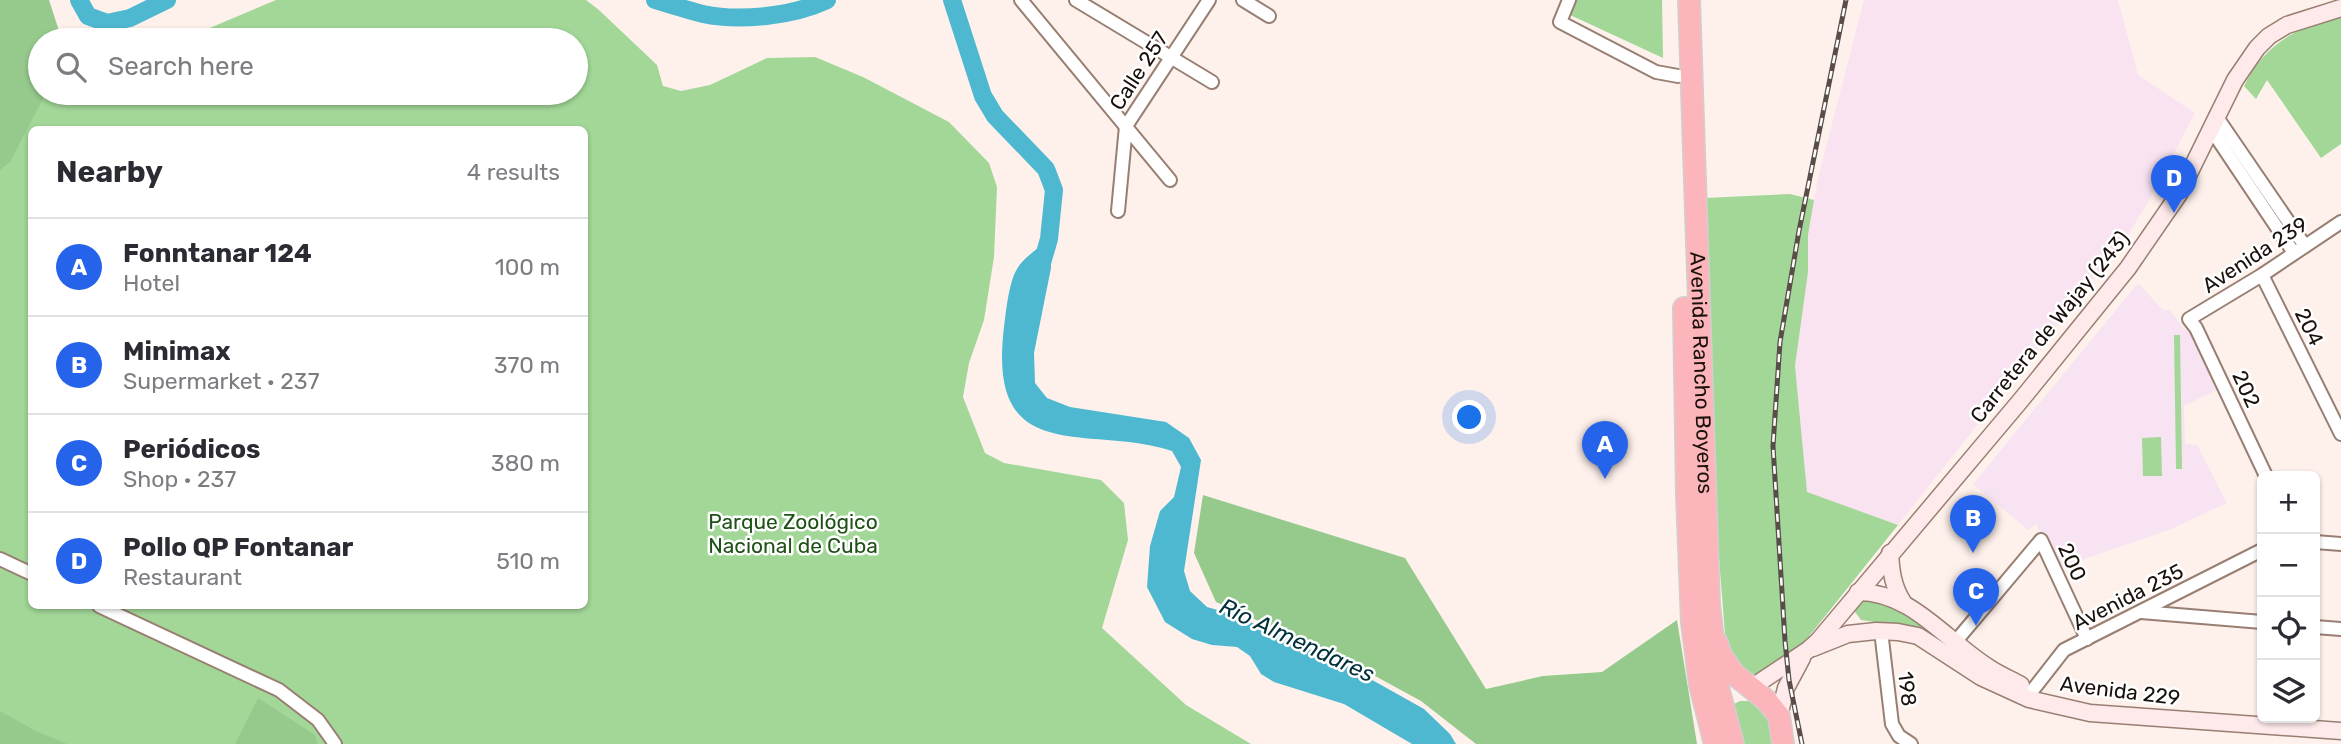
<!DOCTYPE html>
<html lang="en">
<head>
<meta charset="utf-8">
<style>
	body { margin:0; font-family:Rubik,sans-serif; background:#f7f7f7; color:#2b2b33 }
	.controls { position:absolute; right:21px; bottom:21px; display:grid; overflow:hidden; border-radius:10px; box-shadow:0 2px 5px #0004 }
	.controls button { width:63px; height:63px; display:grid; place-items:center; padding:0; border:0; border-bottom:2px solid #e1e1e2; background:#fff; color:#2b2b33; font:35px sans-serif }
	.you { position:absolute; left:1470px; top:418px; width:24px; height:24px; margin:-18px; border:5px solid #fff; border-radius:50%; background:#1a73e8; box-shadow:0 0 0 10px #1a73e833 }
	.badge { display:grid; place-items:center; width:46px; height:46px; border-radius:50%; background:#2563eb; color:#fff; font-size:23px; font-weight:700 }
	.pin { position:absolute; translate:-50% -58px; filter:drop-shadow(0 2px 4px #0008) }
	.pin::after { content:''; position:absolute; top:37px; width:24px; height:21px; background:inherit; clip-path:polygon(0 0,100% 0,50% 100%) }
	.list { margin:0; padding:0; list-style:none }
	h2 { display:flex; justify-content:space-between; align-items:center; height:91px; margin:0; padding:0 28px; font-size:30px }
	h2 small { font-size:23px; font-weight:400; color:#7c7c81 }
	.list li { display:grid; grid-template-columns:46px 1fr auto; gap:21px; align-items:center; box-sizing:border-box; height:98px; padding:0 28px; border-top:2px solid #e1e1e2 }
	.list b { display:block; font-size:26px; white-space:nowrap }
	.list p { margin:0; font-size:23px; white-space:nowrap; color:#7c7c81 }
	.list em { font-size:23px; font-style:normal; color:#7c7c81 }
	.icon { flex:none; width:38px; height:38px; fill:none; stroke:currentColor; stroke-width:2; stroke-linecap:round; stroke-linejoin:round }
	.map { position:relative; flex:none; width:2341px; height:744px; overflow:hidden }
	.search { position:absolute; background:#fff; box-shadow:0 2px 5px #0004; left:28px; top:28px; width:560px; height:77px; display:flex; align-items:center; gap:18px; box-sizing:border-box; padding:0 24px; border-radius:38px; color:#7c7c81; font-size:26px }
	.panel { position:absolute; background:#fff; box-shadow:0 2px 5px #0004; left:28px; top:126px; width:560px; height:483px; border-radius:10px }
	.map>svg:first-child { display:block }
	.education { fill:#f8e3f2 }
	.medical { fill:#f9e3f1 }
	.green { fill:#a2d798; fill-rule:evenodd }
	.forest { fill:#95ca8c }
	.water { fill:#4eb8d0 }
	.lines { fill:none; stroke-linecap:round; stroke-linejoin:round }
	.river { stroke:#4eb8d0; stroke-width:18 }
	.street-casing { stroke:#997e72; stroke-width:16 }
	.secondary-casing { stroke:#997e72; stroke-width:19 }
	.highway-casing { stroke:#d1cfce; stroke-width:24 }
	.street { stroke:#fff; stroke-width:12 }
	.secondary { stroke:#fee9eb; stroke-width:16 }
	.highway { stroke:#fcb6bb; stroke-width:21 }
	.rail-casing { stroke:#584d48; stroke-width:5 }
	.rail { stroke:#fff; stroke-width:2.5; stroke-dasharray:8; stroke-linecap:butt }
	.labels { text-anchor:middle; stroke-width:5; stroke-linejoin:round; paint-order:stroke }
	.street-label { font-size:21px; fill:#1b110c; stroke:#fff }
	.park-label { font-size:21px; fill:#1e5115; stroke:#fff }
	.water-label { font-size:23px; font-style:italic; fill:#00313b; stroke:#fff }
</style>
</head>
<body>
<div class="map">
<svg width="2341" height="744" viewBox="0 0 2341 744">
	<rect width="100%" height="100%" fill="#fef1ec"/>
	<path class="education" d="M 2138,283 L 2163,310 L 2170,310 L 2184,329 L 2190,330 L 2216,390 L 2184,406 L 2185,444 L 2197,445 L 2227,503 L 2171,529 L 2059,568 L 2036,524 L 2028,530 L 1973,484 Z"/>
	<path class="medical" d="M 1864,0 L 2118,0 L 2138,75 L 2195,113 L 2150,199 L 2128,235 L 1898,525 L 1807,493 L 1795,366 L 1808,272 L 1808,235 L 1818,178 Z"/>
	<g class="green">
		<path d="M 0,0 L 40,40 L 40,93 L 576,93 L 576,40 L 181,40 L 276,0 L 586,0 L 599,10 L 657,65 L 663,86 L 681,91 L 710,85 L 767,58 L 815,57 L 863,77 L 949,122 L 989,163 L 997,187 L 994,257 L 984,320 L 969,363 L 963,397 L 985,453 L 1004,463 L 1101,480 L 1124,503 L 1128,540 L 1102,628 L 1186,705 L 1251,744 L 0,744 ZM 32,130 L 584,130 L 584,606 L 32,606 Z"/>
		<path d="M 1575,0 L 1662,0 L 1663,58 L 1568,14 Z"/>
		<path d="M 2341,14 L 2341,144 L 2321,158 L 2267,80 L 2256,99 L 2244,86 C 2264,44 2298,27 2341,14 Z"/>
		<path d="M 1790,194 L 1814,200 L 1808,235 L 1808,272 L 1795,366 L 1807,492 L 1898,525 L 1798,650 L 1760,675 L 1749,673 L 1740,667 L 1726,646 L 1713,483 L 1704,198 Z"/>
		<path d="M 2174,335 L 2180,335 L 2182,469 L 2176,469 Z"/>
		<path d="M 2161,437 L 2162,476 L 2143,476 L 2142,438 Z"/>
		<path d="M 1864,599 L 1896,602 L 1942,640 L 1940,642 L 1889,624 L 1861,620 L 1855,612 L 1857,605 Z"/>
		<path d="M 1740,701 L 1753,701 L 1768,716 L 1773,744 L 1738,744 L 1728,707 Z"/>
	</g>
	<g class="forest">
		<path d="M 0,0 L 49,0 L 62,40 L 40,40 L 40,93 L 46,93 L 10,162 L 0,170 Z"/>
		<path d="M 1203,495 L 1405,558 L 1486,689 L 1543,676 L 1602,672 L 1677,620 L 1697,744 L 1476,744 L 1421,701 L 1344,659 L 1216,602 L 1194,553 Z"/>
		<path d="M 258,698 L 315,735 L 318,744 L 235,744 Z"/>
		<path d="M 0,711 L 36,731 L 67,744 L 0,744 Z"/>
	</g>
	<path class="water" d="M 1049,239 L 1051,268 L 1034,353 L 1035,383 L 1047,398 L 1070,407 L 1166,422 L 1189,438 L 1201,460 L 1184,571 L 1190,591 L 1207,607 L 1235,615 L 1349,667 L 1424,709 L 1450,734 L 1456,744 L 1412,744 L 1344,704 L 1274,682 L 1261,674 L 1250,656 L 1237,647 L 1212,645 L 1192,639 L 1165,622 L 1147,587 L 1150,546 L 1160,511 L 1174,497 L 1181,467 L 1172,451 C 1091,424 991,468 1003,337 C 1005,320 1008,283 1017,269 C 1023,258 1039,248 1049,239 Z"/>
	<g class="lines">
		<g class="river">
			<path d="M 79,0 L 88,16 L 107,23 L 130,18 L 167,0"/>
			<path d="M 655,0 C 671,5 687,10 703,14 C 740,22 793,16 827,0"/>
			<path d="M 952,0 L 983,96 L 995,116 L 1046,169 L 1054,190 L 1049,239 L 1042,263"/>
		</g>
		<g class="street-casing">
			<g id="street">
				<path d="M 1021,0 L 1170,180"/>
				<path d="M 1076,0 L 1212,82"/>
				<path d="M 1243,0 L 1269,16"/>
				<path d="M 1569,0 L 1560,22 L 1656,72 L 1678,76"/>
				<path d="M 2216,116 L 2305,246"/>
				<path d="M 2211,129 L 2294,253"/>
				<path d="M 1118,211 L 1126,126 L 1209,0"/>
				<path d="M 2262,275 L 2341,434"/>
				<path d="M 2266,476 L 2196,328 L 2189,319 L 2262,275 L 2341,222"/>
				<path d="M 2315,542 L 2341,544"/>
				<path d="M 0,559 L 32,574"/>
				<path d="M 99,606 L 279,690 L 318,720 L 335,744"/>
				<path d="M 2141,612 L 2262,622"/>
				<path d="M 2315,627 L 2341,629"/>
				<path d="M 1881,631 L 1892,724 L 1899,736 L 1911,744"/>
				<path d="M 1951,647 L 2041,540 L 2087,639"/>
				<path d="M 2029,699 L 2032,691 L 2064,650 L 2262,550"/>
			</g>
		</g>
		<g class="secondary-casing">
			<g id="secondary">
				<path d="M 1890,553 C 1891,571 1893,587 1903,602"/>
				<path d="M 1858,592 C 1912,592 1945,640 1988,667 C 1998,674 2010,679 2021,685"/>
				<path d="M 1813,648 L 1848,634 L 1876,631 L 1898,632 L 1918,636 L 1981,677 L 2029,699 L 2090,713 L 2341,731"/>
				<path d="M 1751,688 L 1808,650 L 1818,641 L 2021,400 L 2128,268 L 2179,194 L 2235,80 L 2257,48 L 2269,36 L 2287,25 L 2341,8"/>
				<path d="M 1779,716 L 1786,688 L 1802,658"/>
			</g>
		</g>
		<g class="highway-casing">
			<g id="highway">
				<path id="s1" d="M 1689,0 L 1709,604 L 1719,691 L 1733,744"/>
				<path d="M 1684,308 L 1687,495 L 1692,622 L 1700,685 L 1715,744"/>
				<path d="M 1717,643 L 1721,655 L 1734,674 L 1766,700 L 1779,716 L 1783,744"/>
			</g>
		</g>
		<use href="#street" class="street"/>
		<use href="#secondary" class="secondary"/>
		<use href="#highway" class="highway"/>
		<g class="rail-casing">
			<path id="rail" d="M 1802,744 L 1789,680 L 1785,641 L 1773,446 L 1780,342 L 1799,231 L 1846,0"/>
		</g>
		<use href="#rail" class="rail"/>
	</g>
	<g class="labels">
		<g class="street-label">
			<text transform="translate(1139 71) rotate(-57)" y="7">Calle 257</text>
			<text transform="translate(2255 255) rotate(-33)" y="7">Avenida 239</text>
			<text transform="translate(2050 327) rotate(-51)" y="7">Carretera de Wajay (243)</text>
			<text transform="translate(2309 327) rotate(64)" y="7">204</text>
			<text dy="7" stroke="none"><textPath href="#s1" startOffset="373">Avenida Rancho Boyeros</textPath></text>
			<text transform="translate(2246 389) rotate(65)" y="7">202</text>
			<text transform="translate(2072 562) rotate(65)" y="7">200</text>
			<text transform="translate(2128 597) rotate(-27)" y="7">Avenida 235</text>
			<text transform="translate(1907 689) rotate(83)" y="7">198</text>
			<text transform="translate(2120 691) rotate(7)" y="7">Avenida 229</text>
		</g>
		<g class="park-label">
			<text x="793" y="529">Parque Zoológico<tspan x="793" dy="24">Nacional de Cuba</tspan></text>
		</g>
		<g class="water-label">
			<text transform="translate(1297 640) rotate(25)" y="8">Río Almendares</text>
		</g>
	</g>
</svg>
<div class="controls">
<button>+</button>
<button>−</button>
<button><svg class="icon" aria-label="locate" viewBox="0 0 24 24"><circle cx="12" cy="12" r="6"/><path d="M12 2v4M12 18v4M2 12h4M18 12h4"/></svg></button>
<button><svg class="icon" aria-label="layers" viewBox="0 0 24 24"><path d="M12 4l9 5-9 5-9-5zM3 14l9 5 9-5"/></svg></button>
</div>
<div class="you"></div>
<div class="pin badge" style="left:1605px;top:479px">A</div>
<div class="pin badge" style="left:1973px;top:553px">B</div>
<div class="pin badge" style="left:1976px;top:626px">C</div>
<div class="pin badge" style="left:2174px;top:213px">D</div>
<div class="search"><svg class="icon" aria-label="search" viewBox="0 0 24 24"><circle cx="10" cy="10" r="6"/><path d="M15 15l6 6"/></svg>Search here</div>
<section class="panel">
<h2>Nearby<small>4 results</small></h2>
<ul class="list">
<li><span class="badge">A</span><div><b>Fonntanar 124</b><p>Hotel</p></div><em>100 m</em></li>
<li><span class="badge">B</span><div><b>Minimax</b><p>Supermarket · 237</p></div><em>370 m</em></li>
<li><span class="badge">C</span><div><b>Periódicos</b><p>Shop · 237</p></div><em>380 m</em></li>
<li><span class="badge">D</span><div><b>Pollo QP Fontanar</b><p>Restaurant</p></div><em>510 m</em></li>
</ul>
</section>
</div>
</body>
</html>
